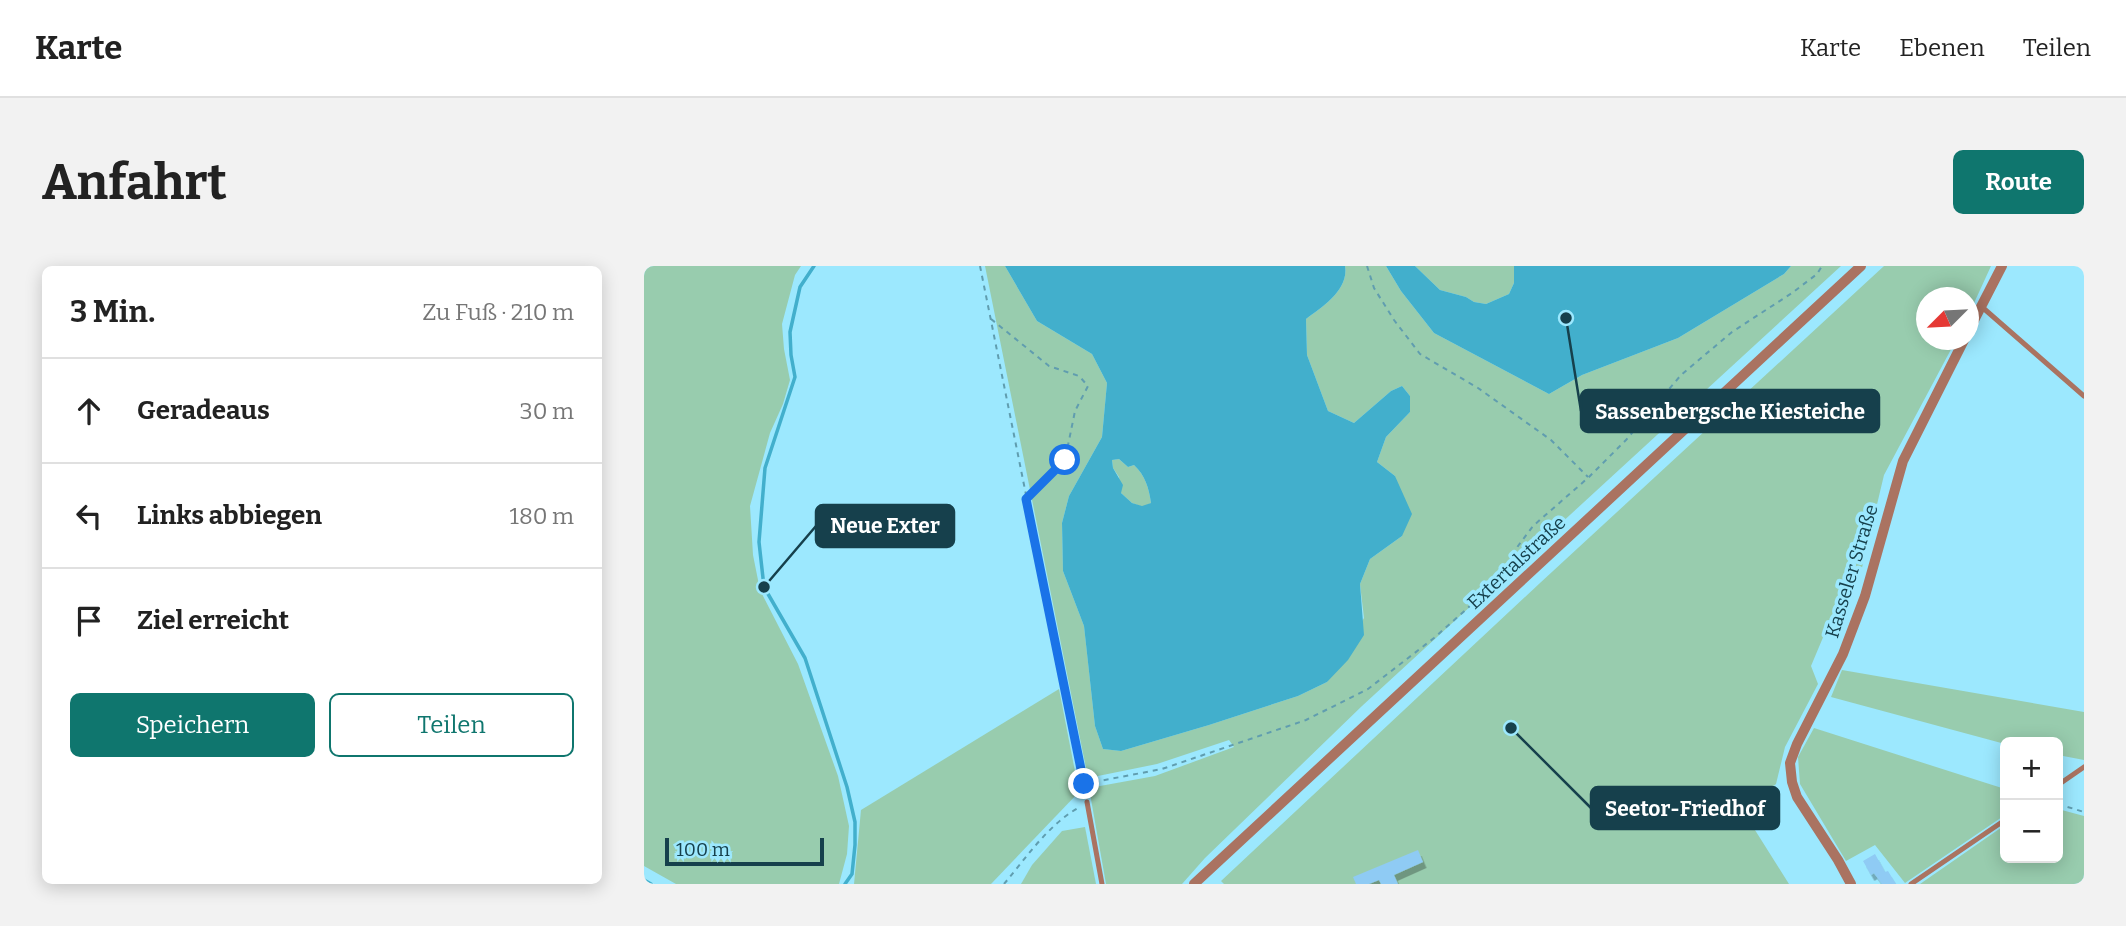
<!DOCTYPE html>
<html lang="de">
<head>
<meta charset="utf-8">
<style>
	body { margin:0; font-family:Bitter,serif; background:#f2f2f2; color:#222 }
	.controls { position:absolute; right:21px; bottom:21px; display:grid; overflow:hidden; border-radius:10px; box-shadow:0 4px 18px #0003 }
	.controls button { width:63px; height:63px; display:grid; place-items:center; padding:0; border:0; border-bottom:2px solid #e0e0e0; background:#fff; color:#222; font:35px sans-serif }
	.compass { position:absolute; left:1272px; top:21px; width:63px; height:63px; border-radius:50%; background:#fff; box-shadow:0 4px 18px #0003; rotate:246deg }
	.scale { position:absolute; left:21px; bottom:18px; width:159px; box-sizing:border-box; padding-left:7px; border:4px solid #16404c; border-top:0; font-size:19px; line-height:24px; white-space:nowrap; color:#16404c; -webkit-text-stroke:5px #9ce8fe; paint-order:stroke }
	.stop { position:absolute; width:21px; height:21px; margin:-16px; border:5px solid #1a73e8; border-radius:50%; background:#fff }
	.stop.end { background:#1a73e8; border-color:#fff; box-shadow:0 2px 7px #0008 }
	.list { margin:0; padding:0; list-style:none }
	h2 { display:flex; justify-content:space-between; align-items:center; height:91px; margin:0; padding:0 28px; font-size:30px }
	h2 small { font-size:23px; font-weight:400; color:#767676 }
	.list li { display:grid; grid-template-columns:46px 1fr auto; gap:21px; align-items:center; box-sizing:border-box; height:105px; padding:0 28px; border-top:2px solid #e0e0e0 }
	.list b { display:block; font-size:26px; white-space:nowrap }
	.list em { font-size:23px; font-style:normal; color:#767676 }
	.actions { display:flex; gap:14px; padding:21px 28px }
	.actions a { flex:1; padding:16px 0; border:2px solid #0f766e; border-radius:10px; text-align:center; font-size:24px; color:#0f766e }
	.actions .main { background:#0f766e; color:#fff }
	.icon { flex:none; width:38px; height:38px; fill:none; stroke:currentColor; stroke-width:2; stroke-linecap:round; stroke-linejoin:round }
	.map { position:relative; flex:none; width:1440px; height:618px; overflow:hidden; border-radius:10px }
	header { display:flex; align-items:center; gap:42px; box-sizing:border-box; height:98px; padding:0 35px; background:#fff; border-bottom:2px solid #e0e0e0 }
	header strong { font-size:33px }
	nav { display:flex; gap:38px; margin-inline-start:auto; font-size:24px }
	.intro { display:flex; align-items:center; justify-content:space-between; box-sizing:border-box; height:168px; padding:0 42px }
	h1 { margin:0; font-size:49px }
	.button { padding:18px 32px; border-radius:10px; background:#0f766e; color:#fff; font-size:24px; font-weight:700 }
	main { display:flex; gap:42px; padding:0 42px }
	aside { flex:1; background:#fff; border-radius:10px; box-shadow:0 4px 18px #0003 }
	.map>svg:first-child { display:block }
	.green { fill:#98ccae }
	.water { fill:#42afcc; fill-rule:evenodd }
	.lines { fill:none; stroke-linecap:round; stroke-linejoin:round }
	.stream { stroke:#42afcc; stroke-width:3.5 }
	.building { fill:#8fcbf4; filter:url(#shadow) }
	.path { stroke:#609daf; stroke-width:2; stroke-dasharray:5 5; stroke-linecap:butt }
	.lane { stroke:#aa7361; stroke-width:5 }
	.street { stroke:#aa7361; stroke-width:10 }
	.route { stroke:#1a73e8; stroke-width:9 }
	.labels { text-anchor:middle; stroke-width:7; stroke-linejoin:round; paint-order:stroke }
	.street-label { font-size:19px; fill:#16404c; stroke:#9ce8fe }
	.leader { fill:none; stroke:#16404c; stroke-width:2.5 }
	.callout-dot { fill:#16404c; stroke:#9ce8fe; stroke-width:2.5 }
	.callout { fill:#16404c; stroke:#16404c; stroke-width:2.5 }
	.callout-label { font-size:21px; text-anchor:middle; font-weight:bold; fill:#fff }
</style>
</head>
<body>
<header>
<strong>Karte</strong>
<nav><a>Karte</a><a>Ebenen</a><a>Teilen</a></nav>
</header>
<div class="intro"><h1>Anfahrt</h1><a class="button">Route</a></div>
<main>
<aside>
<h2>3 Min.<small>Zu Fuß · 210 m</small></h2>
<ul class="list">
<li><svg class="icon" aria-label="ahead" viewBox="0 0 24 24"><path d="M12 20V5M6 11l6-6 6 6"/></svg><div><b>Geradeaus</b></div><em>30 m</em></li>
<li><svg class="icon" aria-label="left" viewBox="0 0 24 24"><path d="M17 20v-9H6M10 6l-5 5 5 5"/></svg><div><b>Links abbiegen</b></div><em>180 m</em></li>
<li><svg class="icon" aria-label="arrive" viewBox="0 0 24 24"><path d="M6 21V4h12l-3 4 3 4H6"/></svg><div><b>Ziel erreicht</b></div></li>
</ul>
<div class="actions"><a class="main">Speichern</a><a>Teilen</a></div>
</aside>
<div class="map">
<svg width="1440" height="618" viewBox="0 0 1440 618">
	<defs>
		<filter id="shadow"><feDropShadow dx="3.5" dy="6" stdDeviation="0" flood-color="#0004"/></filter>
	</defs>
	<rect width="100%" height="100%" fill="#9ce8fe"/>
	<g class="green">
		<path d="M 0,0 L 157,0 L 151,9 L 138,58 L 140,83 L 146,114 L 139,138 L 126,167 L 106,240 L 109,289 L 116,324 L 154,398 L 194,510 L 205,560 L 203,588 L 195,618 L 32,618 L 0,600 Z"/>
		<path d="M 341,0 L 361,0 L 393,55 L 448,88 L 463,117 L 458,171 L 425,230 L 418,257 L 419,305 L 440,360 L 451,460 L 459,483 L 477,485 L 565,459 L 654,430 L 683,416 L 720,352 L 716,318 L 726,293 L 758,270 L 751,210 L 733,196 L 742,171 L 766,146 L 766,130 L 758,120 L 747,125 L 710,157 L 684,145 L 663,89 L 662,53 C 678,41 705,24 701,0 L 742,0 L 757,25 L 790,67 L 905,128 L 938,109 L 1034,72 L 1140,8 L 1147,0 L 1197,0 L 718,440 L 561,592 L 538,618 L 462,618 L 445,522 L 511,510 L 590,481 L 585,474 L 513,498 L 444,512 Z"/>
		<path d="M 771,0 L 870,0 L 870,17 L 865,28 L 842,38 L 830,36 L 822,31 L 796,24 Z"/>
		<path d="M 1240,0 L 1347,0 L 1325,48 L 1324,32 L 1282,32 L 1282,74 L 1312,74 L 1240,209 L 1217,306 L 1196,331 L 1167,400 L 1174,418 L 1141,481 L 1132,518 L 1099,545 L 1145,618 L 580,618 L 577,615 L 896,317 Z"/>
		<path d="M 475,193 L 484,201 L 490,199 C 501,209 505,222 507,237 L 499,241 L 488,237 L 477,227 L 475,211 L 469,202 L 468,194 Z"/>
		<path d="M 1198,404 L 1440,446 L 1440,494 L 1414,489 L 1414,476 L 1361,478 L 1187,431 Z"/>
		<path d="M 415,423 L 435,526 L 347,618 L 210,618 L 217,544 Z"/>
		<path d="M 1170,462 L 1361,523 L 1361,549 L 1261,617 L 1231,579 L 1202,595 L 1156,518 L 1154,491 Z"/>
		<path d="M 1414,543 L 1440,550 L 1440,618 L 1276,618 L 1361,559 L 1361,592 L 1414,592 Z"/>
		<path d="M 441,561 L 452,618 L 377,618 L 388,599 L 418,565 Z"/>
	</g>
	<g class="water">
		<path d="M 361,0 L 701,0 C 705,24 678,41 662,53 L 663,89 L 684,145 L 710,157 L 747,125 L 758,120 L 766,130 L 766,146 L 742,171 L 733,196 L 751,210 L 768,248 L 758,270 L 726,293 L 716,318 L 720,369 L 704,394 L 683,416 L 654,430 L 565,459 L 477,485 L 459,483 L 451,460 L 440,360 L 419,305 L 418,257 L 425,230 L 458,171 L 463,117 L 448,88 L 393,55 ZM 475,193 L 484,201 L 490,199 C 501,209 505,222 507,237 L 498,240 L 488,237 L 477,227 L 479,219 L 469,202 L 468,194 Z"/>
		<path d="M 742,0 L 771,0 L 796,24 L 822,31 L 830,36 L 842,38 L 865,28 L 870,17 L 870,0 L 1147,0 L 1140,8 L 1034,72 L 938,109 L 905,128 L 790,67 L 757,25 Z"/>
	</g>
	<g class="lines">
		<g class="stream">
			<path d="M 170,0 L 156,21 L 146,66 L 147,89 L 151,111 L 121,202 L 115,276 L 120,321 L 161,392 L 203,521 L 211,556 L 211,579 L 208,608 L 201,618"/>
			<path d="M 0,614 L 7,618"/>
		</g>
	</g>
	<g class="building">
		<path d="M 774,584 L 779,596 L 750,609 L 754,618 L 737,618 L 735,614 L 725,618 L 712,618 L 709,611 Z"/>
		<path d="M 1231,588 L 1241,606 L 1244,605 L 1252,618 L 1238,618 L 1230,607 L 1227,609 L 1219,595 Z"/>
	</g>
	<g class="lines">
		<g class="path">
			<path d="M 336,0 L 442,527"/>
			<path d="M 723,0 L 730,22 L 750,54 L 776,88 L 834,122 L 907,174 L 944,211"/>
			<path d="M 347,53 L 405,100 L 435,110 L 444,120 L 431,145 L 421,194 L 382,233"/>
			<path d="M 440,518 L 518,503 L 662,454 L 724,423 L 790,372 L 862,308 L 874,280 L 889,260 L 945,211 L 982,174 L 1037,109 L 1088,66 L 1148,27 L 1173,8 L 1178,0"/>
			<path d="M 1414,538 L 1440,546"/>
			<path d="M 360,618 C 382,592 404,559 434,542"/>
		</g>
		<g class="lane">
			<path d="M 1338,41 L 1440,130"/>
			<path d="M 1414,519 L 1440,501"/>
			<path d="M 443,536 L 458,618"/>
			<path d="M 1267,618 L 1361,554"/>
		</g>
		<g class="street">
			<path d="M 1324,66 L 1358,0"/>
			<path d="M 550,618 L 1217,0"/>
			<path d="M 1207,618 L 1194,594 L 1153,531 L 1148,516 L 1146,497 L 1153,478 L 1199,388 L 1221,330 L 1259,195 L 1320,74"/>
		</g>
	</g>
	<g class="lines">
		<path class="route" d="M 421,194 L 382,233 L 440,518"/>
	</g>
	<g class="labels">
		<g class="street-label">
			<text transform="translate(872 296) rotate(-43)" y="7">Extertalstraße</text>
			<text transform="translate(1207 305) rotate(-73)" y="7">Kasseler Straße</text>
		</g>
	</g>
	<path class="leader" d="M922 52L937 145M120 321L172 260M867 462L947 542"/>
	<g class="callout-dot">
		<circle cx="922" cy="52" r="7"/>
		<circle cx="120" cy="321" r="7"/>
		<circle cx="867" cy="462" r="7"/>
	</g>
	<g class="callout">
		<rect x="937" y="124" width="298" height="42" rx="7"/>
		<rect x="172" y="239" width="138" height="42" rx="7"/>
		<rect x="947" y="521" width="188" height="42" rx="7"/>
	</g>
	<g class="callout-label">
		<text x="1086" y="153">Sassenbergsche Kiesteiche</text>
		<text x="241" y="267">Neue Exter</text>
		<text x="1041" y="550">Seetor-Friedhof</text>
	</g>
</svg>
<div class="controls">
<button>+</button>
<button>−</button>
</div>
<svg class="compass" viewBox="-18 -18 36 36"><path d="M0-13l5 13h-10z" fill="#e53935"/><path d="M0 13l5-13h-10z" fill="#767676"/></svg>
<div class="scale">100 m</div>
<div class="stop" style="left:421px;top:194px"></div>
<div class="stop end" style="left:440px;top:518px"></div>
</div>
</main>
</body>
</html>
